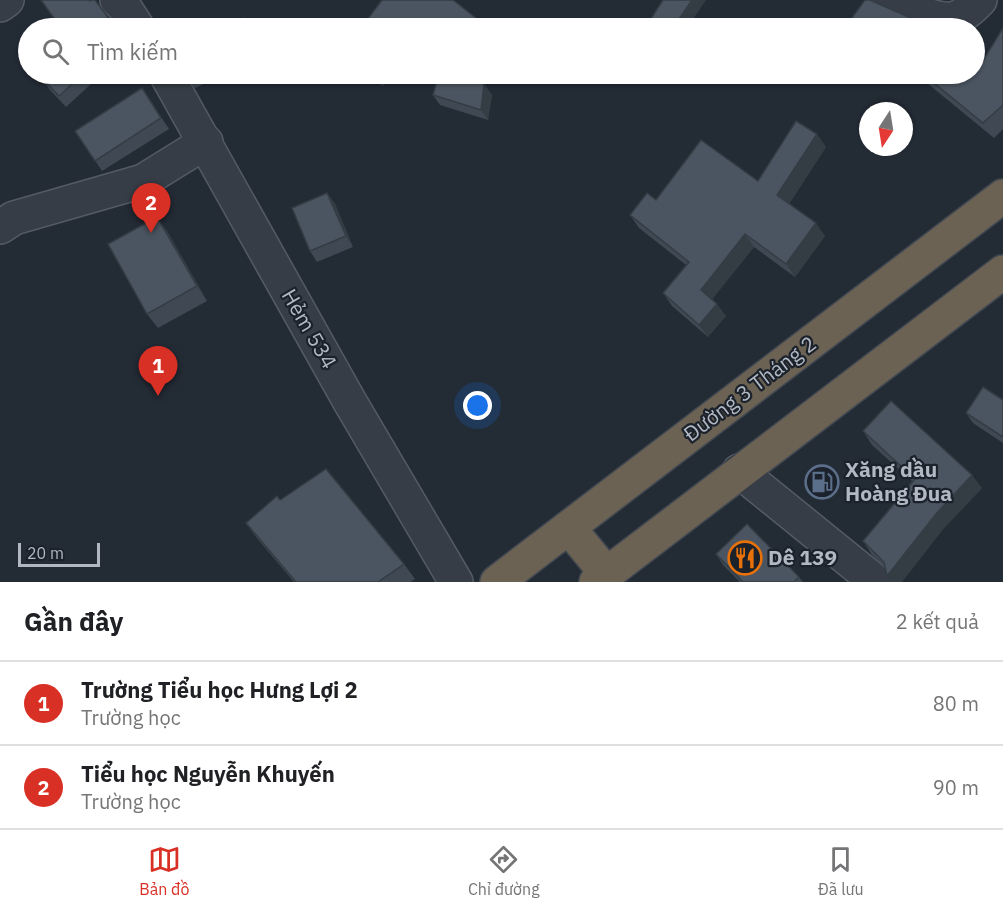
<!DOCTYPE html>
<html lang="vi">
<head>
<meta charset="utf-8">
<style>
	body { margin:0; font-family:"IBM Plex Sans",sans-serif; background:#f6f6f6; color:#202124 }
	.compass { position:absolute; left:859px; top:102px; width:54px; height:54px; border-radius:50%; background:#fff; box-shadow:0 2px 4px #0004; rotate:192deg }
	.scale { position:absolute; left:18px; bottom:15px; width:82px; box-sizing:border-box; padding-left:6px; border:3px solid #b1b8c3; border-top:0; font-size:16px; line-height:21px; white-space:nowrap; color:#b1b8c3; -webkit-text-stroke:4px #1b222b; paint-order:stroke }
	.you { position:absolute; left:478px; top:406px; width:21px; height:21px; margin:-15px; border:4px solid #fff; border-radius:50%; background:#1a73e8; box-shadow:0 0 0 9px #1a73e833 }
	.badge { display:grid; place-items:center; width:39px; height:39px; border-radius:50%; background:#d93025; color:#fff; font-size:20px; font-weight:700 }
	.pin { position:absolute; translate:-50% -50px; filter:drop-shadow(0 2px 3px #0008) }
	.pin::after { content:''; position:absolute; top:32px; width:21px; height:18px; background:inherit; clip-path:polygon(0 0,100% 0,50% 100%) }
	.list { margin:0; padding:0; list-style:none }
	h2 { display:flex; justify-content:space-between; align-items:center; height:78px; margin:0; padding:0 24px; font-size:26px }
	h2 small { font-size:20px; font-weight:400; color:#757577 }
	.list li { display:grid; grid-template-columns:39px 1fr auto; gap:18px; align-items:center; box-sizing:border-box; height:84px; padding:0 24px; border-top:2px solid #e0e0e0 }
	.list b { display:block; font-size:22px; white-space:nowrap }
	.list p { margin:0; font-size:20px; white-space:nowrap; color:#757577 }
	.list em { font-size:20px; font-style:normal; color:#757577 }
	.icon { flex:none; width:33px; height:33px; fill:none; stroke:currentColor; stroke-width:2; stroke-linecap:round; stroke-linejoin:round }
	.map { position:relative; flex:none; width:1003px; height:582px; overflow:hidden }
	.search { position:absolute; background:#fff; box-shadow:0 2px 4px #0004; left:18px; right:18px; top:18px; height:66px; display:flex; align-items:center; gap:15px; box-sizing:border-box; padding:0 21px; border-radius:33px; color:#757577; font-size:22px }
	.sheet { height:246px; background:#fff }
	nav { display:flex; justify-content:space-around; align-items:center; box-sizing:border-box; height:84px; border-top:2px solid #e0e0e0; background:#fff; font-size:16px; color:#757577 }
	nav a { display:grid; justify-items:center; gap:3px }
	nav .on { color:#d93025 }
	.map>svg:first-child { display:block }
	.lines { fill:none; stroke-linecap:round; stroke-linejoin:round }
	.minor-casing { stroke:#545b64; stroke-width:36 }
	.highway-casing { stroke:#414851; stroke-width:36 }
	.minor { stroke:#363d46; stroke-width:33 }
	.highway { stroke:#6b6254; stroke-width:33 }
	.wall { fill:#404953 }
	.shaded-wall { fill:#343c44 }
	.building { fill:#4b5561; stroke:#343c44; stroke-width:1.5 }
	.labels { text-anchor:middle; stroke-width:4.5; stroke-linejoin:round; paint-order:stroke }
	.street-label { font-size:21px; fill:#b1b8c3; stroke:#1b222b }
	.poi-label { font-size:21px; font-weight:bold; fill:#b1b8c3; stroke:#1b222b; text-anchor:start }
</style>
</head>
<body>
<div class="map">
<svg width="1003" height="582" viewBox="0 0 1003 582">
	<rect width="100%" height="100%" fill="#232b35"/>
	<g class="lines">
		<g class="minor-casing">
			<g id="minor">
				<path d="M 117,0 L 123,5 L 138,28"/>
				<path d="M 889,0 C 903,7 937,21 952,19 C 963,17 973,7 980,0"/>
				<path d="M 0,5 L 7,0"/>
				<path d="M 166,74 L 350,402 L 456,582"/>
				<path d="M 0,227 L 14,218 L 143,181 L 206,142"/>
				<path d="M 739,471 L 876,582"/>
			</g>
		</g>
		<g class="highway-casing">
			<g id="highway">
				<path d="M 569,528 L 606,573"/>
				<path d="M 497,582 L 1003,196"/>
				<path d="M 596,582 L 1003,272"/>
			</g>
		</g>
		<use href="#minor" class="minor"/>
		<use href="#highway" class="highway"/>
	</g>
	<g class="wall">
		<path d="M 1003,28 L 1003,129 L 994,138 L 916,74 L 975,74 Z"/>
		<path d="M 46,74 L 102,74 L 66,107 L 50,90 L 43,79 L 47,75 Z"/>
		<path d="M 186,74 L 226,74 L 195,88 Z"/>
		<path d="M 365,74 L 392,74 L 383,86 Z"/>
		<path d="M 484,84 L 492,95 L 488,120 L 440,105 L 433,95 Z"/>
		<path d="M 142,88 L 169,129 L 102,171 L 75,131 Z"/>
		<path d="M 826,147 L 789,204 L 825,236 L 795,277 L 754,247 L 712,299 L 726,316 L 708,337 L 672,306 L 663,293 L 686,265 L 639,228 L 630,215 L 656,200 L 758,181 Z"/>
		<path d="M 327,193 L 335,204 L 353,247 L 317,262 L 310,251 Z"/>
		<path d="M 167,231 L 207,301 L 158,328 L 147,314 Z"/>
		<path d="M 1003,400 L 1003,443 L 973,423 L 966,413 Z"/>
		<path d="M 863,431 L 982,488 L 945,527 L 885,567 L 872,555 L 863,541 L 912,481 L 872,445 Z"/>
		<path d="M 280,500 L 404,564 L 415,579 L 410,582 L 294,582 L 256,537 L 246,523 Z"/>
		<path d="M 716,554 L 799,577 L 803,582 L 740,582 L 723,565 Z"/>
	</g>
	<g class="shaded-wall">
		<path d="M 692,0 L 706,0 L 687,28 L 673,28 Z"/>
		<path d="M 476,18 L 483,28 L 468,28 Z"/>
		<path d="M 374,74 L 392,74 L 383,86 Z"/>
		<path d="M 484,84 L 492,95 L 488,120 L 481,110 Z"/>
		<path d="M 817,134 L 826,147 L 786,208 L 777,195 Z"/>
		<path d="M 327,193 L 335,204 L 353,247 L 346,236 Z"/>
		<path d="M 157,217 L 167,231 L 207,301 L 197,286 Z"/>
		<path d="M 816,223 L 825,236 L 795,277 L 786,264 Z"/>
		<path d="M 745,234 L 754,247 L 710,302 L 701,290 Z"/>
		<path d="M 717,304 L 726,316 L 708,337 L 699,325 Z"/>
		<path d="M 972,475 L 982,488 L 945,527 L 902,582 L 892,582 L 887,576 L 936,514 Z"/>
	</g>
	<g class="building">
		<path d="M 41,0 L 89,0 L 90,1 L 92,0 L 95,0 L 116,28 L 54,28 L 59,25 Z"/>
		<path d="M 382,0 L 453,0 L 476,18 L 468,28 L 361,28 Z"/>
		<path d="M 663,0 L 692,0 L 673,28 L 645,28 Z"/>
		<path d="M 865,0 L 870,0 L 913,19 L 945,23 L 951,28 L 851,28 L 846,26 Z"/>
		<path d="M 244,18 L 249,28 L 221,28 Z"/>
		<path d="M 1003,28 L 1003,105 L 983,123 L 923,74 L 975,74 L 975,50 L 984,59 Z"/>
		<path d="M 47,74 L 83,74 L 59,96 L 43,79 L 48,74 Z"/>
		<path d="M 186,74 L 196,74 L 188,77 Z"/>
		<path d="M 439,74 L 452,74 L 484,84 L 481,110 L 433,95 Z"/>
		<path d="M 142,88 L 161,118 L 95,161 L 75,131 Z"/>
		<path d="M 796,121 L 817,134 L 777,195 L 816,223 L 786,264 L 745,234 L 701,290 L 717,304 L 699,325 L 663,293 L 689,262 L 630,215 L 647,193 L 656,200 L 701,140 L 758,181 Z"/>
		<path d="M 327,193 L 346,236 L 310,251 L 292,208 Z"/>
		<path d="M 157,217 L 197,286 L 147,314 L 108,244 Z"/>
		<path d="M 983,387 L 1003,400 L 1003,437 L 966,413 Z"/>
		<path d="M 891,401 L 972,475 L 936,514 L 887,576 L 884,562 L 863,541 L 915,479 L 863,431 Z"/>
		<path d="M 326,469 L 404,564 L 378,582 L 296,582 L 246,523 L 277,496 L 280,500 Z"/>
		<path d="M 747,524 L 799,577 L 794,582 L 743,582 L 716,554 Z"/>
	</g>
	<defs>
		<g id="fuel-ring" transform="scale(1.725)"><circle r="9.5" fill="#1b222b" stroke="#5c6f8a" stroke-width="1.5"/><path d="M-5.5-6h7V0h2V4h1.3V-2.5L3-4.5l.8-.8L6-3V5H2.5V1h-1V6h-7ZM-4.2-4.7v3.2H.2V-4.7Z" fill="#5c6f8a"/></g>
		<g id="restaurant-ring" transform="scale(1.725)"><circle r="9.5" fill="#1b222b" stroke="#e8710a" stroke-width="1.5"/><path d="M-5-6h1v4h1v-4h1v4h1v-4h1v5L-1.5 .5V6h-2V.5L-5-1ZM5-6V6H3V1.5H1.5Q1.5-4 5-6Z" fill="#e8710a"/></g>
	</defs>
	<g fill-rule="evenodd">
		<use href="#fuel-ring" x="822" y="482"/>
		<use href="#restaurant-ring" x="745" y="558"/>
	</g>
	<g class="labels">
		<g class="street-label">
			<text transform="translate(309 329) rotate(60)" y="7">Hẻm 534</text>
			<text transform="translate(750 389) rotate(-37)" y="7">Đường 3 Tháng 2</text>
		</g>
		<g class="poi-label">
			<text x="845" y="477">Xăng dầu<tspan x="845" dy="24">Hoàng Đua</tspan></text>
			<text x="768" y="565">Dê 139</text>
		</g>
	</g>
</svg>
<svg class="compass" viewBox="-18 -18 36 36"><path d="M0-13l5 13h-10z" fill="#e53935"/><path d="M0 13l5-13h-10z" fill="#757577"/></svg>
<div class="scale">20 m</div>
<div class="you"></div>
<div class="pin badge" style="left:158px;top:396px">1</div>
<div class="pin badge" style="left:151px;top:233px">2</div>
<div class="search"><svg class="icon" aria-label="search" viewBox="0 0 24 24"><circle cx="10" cy="10" r="6"/><path d="M15 15l6 6"/></svg>Tìm kiếm</div>
</div>
<section class="sheet">
<h2>Gần đây<small>2 kết quả</small></h2>
<ul class="list">
<li><span class="badge">1</span><div><b>Trường Tiểu học Hưng Lợi 2</b><p>Trường học</p></div><em>80 m</em></li>
<li><span class="badge">2</span><div><b>Tiểu học Nguyễn Khuyến</b><p>Trường học</p></div><em>90 m</em></li>
</ul>
</section>
<nav>
<a class="on"><svg class="icon" aria-label="map" viewBox="0 0 24 24"><path d="M3 6l6-2 6 2 6-2v14l-6 2-6-2-6 2zM9 4v14M15 6v14"/></svg>Bản đồ</a>
<a><svg class="icon" aria-label="directions" viewBox="0 0 24 24"><path d="M12 3l9 9-9 9-9-9zM9 14v-3h6M13 9l2 2-2 2"/></svg>Chỉ đường</a>
<a><svg class="icon" aria-label="saved" viewBox="0 0 24 24"><path d="M7 4h10v16l-5-4-5 4z"/></svg>Đã lưu</a>
</nav>
</body>
</html>
